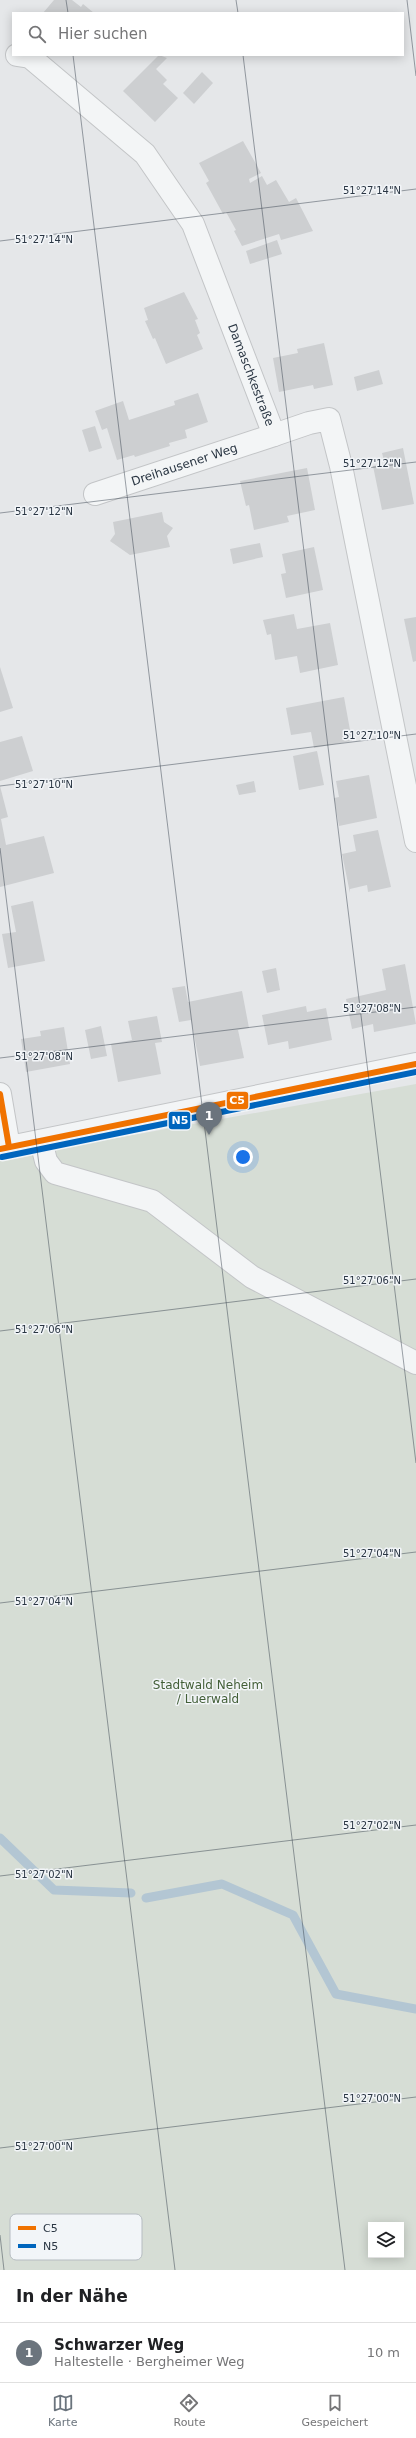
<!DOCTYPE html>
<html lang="de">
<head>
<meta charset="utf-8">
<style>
	body { margin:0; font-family:"DejaVu Sans",sans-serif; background:#f2f2f2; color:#202124 }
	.controls { position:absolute; right:12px; bottom:12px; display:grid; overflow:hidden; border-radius:0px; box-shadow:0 2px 10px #0003 }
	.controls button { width:36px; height:36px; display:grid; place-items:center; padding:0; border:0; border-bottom:1px solid #e0e0e0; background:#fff; color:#202124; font:20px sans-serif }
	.you { position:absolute; left:243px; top:1157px; width:14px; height:14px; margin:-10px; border:3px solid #fff; border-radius:50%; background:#1a73e8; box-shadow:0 0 0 6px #1a73e833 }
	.badge { display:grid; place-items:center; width:26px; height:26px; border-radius:50%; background:#6b747d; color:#fff; font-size:13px; font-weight:700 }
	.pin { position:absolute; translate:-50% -33px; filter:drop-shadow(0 1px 2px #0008) }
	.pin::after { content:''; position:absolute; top:21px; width:14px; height:12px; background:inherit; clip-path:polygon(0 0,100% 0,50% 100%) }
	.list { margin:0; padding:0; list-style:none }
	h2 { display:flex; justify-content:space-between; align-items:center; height:52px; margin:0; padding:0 16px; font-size:17px }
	h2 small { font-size:13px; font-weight:400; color:#757577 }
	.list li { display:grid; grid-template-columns:26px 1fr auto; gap:12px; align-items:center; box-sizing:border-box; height:60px; padding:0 16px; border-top:1px solid #e0e0e0 }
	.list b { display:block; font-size:15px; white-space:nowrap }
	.list p { margin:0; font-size:13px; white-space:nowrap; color:#757577 }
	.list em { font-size:13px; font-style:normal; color:#757577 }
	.icon { flex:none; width:22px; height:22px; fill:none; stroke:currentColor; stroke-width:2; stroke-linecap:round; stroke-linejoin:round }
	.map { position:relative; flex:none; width:416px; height:2270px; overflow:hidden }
	.search { position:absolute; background:#fff; box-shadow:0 2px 10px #0003; left:12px; right:12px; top:12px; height:44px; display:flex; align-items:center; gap:10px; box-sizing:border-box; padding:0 14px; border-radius:0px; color:#757577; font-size:15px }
	.sheet { height:112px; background:#fff }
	nav { display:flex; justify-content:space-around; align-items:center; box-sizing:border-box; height:56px; border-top:1px solid #e0e0e0; background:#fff; font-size:11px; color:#757577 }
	nav a { display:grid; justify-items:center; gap:2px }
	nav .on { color:#6b747d }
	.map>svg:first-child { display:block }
	.green { fill:#d6ddd5; fill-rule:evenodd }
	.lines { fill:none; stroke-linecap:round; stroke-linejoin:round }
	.stream { stroke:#b3c6d3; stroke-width:9 }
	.building { fill:#cdcfd1 }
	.minor-casing { stroke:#c3c5c7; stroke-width:24 }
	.minor { stroke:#f3f5f6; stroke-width:22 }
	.bus-1-casing { stroke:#f2f5f8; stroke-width:9 }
	.bus-2-casing { stroke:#f2f5f8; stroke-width:9 }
	.bus-1 { stroke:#f07200; stroke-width:6 }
	.bus-2 { stroke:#0065bd; stroke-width:6 }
	.ticks { fill:none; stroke:#2a3643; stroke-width:1; stroke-opacity:0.45 }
	.labels { text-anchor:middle; stroke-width:3; stroke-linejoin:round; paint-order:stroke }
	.street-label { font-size:12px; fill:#2a3643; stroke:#f2f5f8 }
	.park-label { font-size:12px; fill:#435f38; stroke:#f2f5f8 }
	.key { fill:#f2f5f8; stroke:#b6bcc2; stroke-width:1 }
	.key-label { font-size:11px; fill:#2a3643 }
	.ticks-label { font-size:10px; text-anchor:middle; fill:#2a3643; stroke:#f2f5f8; stroke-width:3; stroke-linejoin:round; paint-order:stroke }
	.line-badge { stroke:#f2f5f8; stroke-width:1.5 }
	.badge-label { font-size:11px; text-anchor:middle; font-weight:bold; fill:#fff }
</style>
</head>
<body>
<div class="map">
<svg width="416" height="2270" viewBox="0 0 416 2270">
	<rect width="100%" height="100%" fill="#e5e7e9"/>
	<path class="green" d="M 416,1084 L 416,2270 L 0,2270 L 0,1159 ZM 371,2225 L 401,2225 L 401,2255 L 371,2255 Z"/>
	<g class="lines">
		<g class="stream">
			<path d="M 0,1838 L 54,1890 L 131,1893"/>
			<path d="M 146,1898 L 222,1884 L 293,1915 L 336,1994 L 416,2009"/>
		</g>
	</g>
	<g class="building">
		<path d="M 54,0 L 72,0 L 81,7 L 83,4 L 94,13 L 43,13 Z"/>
		<path d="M 159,55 L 167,58 L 156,69 L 167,80 L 163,84 L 178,98 L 155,122 L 123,91 Z"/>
		<path d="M 202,72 L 213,83 L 194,104 L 183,93 Z"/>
		<path d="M 243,141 L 261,173 L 249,179 L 250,183 L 262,176 L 267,185 L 276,180 L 289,202 L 296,198 L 313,231 L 281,240 L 279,234 L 242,246 L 234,231 L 236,230 L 226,212 L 223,214 L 206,183 L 209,181 L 199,163 Z"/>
		<path d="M 277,240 L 282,254 L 250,264 L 246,251 Z"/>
		<path d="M 184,292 L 198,319 L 195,320 L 200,333 L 197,335 L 203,349 L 166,364 L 155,338 L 153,339 L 145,321 L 148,320 L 144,308 Z"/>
		<path d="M 324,343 L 333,385 L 314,389 L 313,385 L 279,392 L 273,358 L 298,353 L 297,349 Z"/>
		<path d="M 379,370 L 383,384 L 357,391 L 354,377 Z"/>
		<path d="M 198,393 L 208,422 L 185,430 L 187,438 L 169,443 L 170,446 L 135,457 L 134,455 L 117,460 L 107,428 L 102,430 L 95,411 L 123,401 L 129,420 L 175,405 L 174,401 Z"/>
		<path d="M 95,426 L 102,448 L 89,452 L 82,430 Z"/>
		<path d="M 403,448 L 414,504 L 382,510 L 373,466 L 385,464 L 382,453 Z"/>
		<path d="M 307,468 L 315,510 L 287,516 L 289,522 L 254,530 L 249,505 L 246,506 L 240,481 Z"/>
		<path d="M 162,512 L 164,522 L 173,528 L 167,536 L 170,547 L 130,555 L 110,541 L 115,534 L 113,522 Z"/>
		<path d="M 260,543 L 263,557 L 233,564 L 230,549 Z"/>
		<path d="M 314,547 L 323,590 L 286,598 L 281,574 L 286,573 L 282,554 Z"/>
		<path d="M 294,614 L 297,629 L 330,623 L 338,665 L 300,673 L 297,656 L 275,660 L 271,634 L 267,635 L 263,620 Z"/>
		<path d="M 416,617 L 416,661 L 413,662 L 404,619 Z"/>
		<path d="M 0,667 L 13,708 L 0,712 Z"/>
		<path d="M 344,697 L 352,741 L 314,748 L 311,732 L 291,735 L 286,708 Z"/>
		<path d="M 22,736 L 33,771 L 0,781 L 0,742 Z"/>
		<path d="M 317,751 L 324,785 L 299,790 L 293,756 Z"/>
		<path d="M 369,775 L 377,818 L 339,826 L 334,798 L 339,797 L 336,781 Z"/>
		<path d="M 254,781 L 256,792 L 239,795 L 236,785 Z"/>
		<path d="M 0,786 L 8,817 L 1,819 L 6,845 L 44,836 L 54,873 L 0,887 Z"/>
		<path d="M 378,830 L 391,887 L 368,892 L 367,885 L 350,889 L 350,893 L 342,854 L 356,851 L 353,835 Z"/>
		<path d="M 33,901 L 45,961 L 8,968 L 2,934 L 16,932 L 11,906 Z"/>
		<path d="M 405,964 L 416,1024 L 374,1032 L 373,1024 L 352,1029 L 346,999 L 386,990 L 382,969 Z"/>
		<path d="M 276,968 L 280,990 L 267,993 L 262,971 Z"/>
		<path d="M 185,986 L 188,1002 L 242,991 L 249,1028 L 238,1030 L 244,1058 L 200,1066 L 191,1020 L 179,1022 L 172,988 Z"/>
		<path d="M 306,1006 L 307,1012 L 326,1008 L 332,1040 L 289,1049 L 288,1041 L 268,1045 L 262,1015 Z"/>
		<path d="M 157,1016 L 162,1042 L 155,1043 L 161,1074 L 118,1082 L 111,1044 L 132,1040 L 128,1021 Z"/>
		<path d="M 101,1026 L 107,1056 L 91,1059 L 85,1030 Z"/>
		<path d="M 64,1027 L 70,1064 L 26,1072 L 21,1039 L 41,1036 L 40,1031 Z"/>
	</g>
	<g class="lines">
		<g class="minor-casing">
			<g id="minor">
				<path id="s1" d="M 17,55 L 30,57 L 145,154 L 193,224 L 274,435 L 309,423 L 329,419 L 341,466 L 416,841"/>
				<path id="s2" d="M 95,494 L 274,435"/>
				<path d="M 0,1094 L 9,1147"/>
				<path d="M 41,1141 L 46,1161 L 55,1173 L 152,1201 L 252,1277 L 416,1363"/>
				<path d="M 0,1149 L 416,1064"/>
			</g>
		</g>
		<use href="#minor" class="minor"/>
		<g class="bus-1-casing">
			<g id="bus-1">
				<path d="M 0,1094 L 9,1147"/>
				<path d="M 0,1149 L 416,1064"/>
			</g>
		</g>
		<g class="bus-2-casing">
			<path id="bus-2" d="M 2,1157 L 416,1072"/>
		</g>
		<use href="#bus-1" class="bus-1"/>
		<use href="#bus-2" class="bus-2"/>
	</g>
	<path class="ticks" d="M 66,0 L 68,13M 236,0 L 238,13M 407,0 L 416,76M 73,55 L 345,2270M 243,55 L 416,1463M 0,241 L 416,189M 0,513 L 416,462M 0,786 L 416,734M 0,848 L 175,2270M 0,1058 L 416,1007M 0,1331 L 416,1279M 0,1603 L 416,1552M 0,1876 L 416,1825M 0,2148 L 416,2097M 0,2235 L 4,2270"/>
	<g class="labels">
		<g class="street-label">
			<text dy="4" stroke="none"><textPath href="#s1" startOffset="410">Damaschkestraße</textPath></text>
			<text dy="4" stroke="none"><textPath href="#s2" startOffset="94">Dreihausener Weg</textPath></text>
		</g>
		<g class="park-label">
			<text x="208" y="1689">Stadtwald Neheim<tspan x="208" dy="14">/ Luerwald</tspan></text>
		</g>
	</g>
	<rect x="10" y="2214" width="132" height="46" rx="6" class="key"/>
	<rect x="18" y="2226" width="18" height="4" fill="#f07200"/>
	<rect x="18" y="2244" width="18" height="4" fill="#0065bd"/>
	<g class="key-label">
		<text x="43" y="2232">C5</text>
		<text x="43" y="2250">N5</text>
	</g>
	<g class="ticks-label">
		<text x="372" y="194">51°27'14"N</text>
		<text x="44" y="243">51°27'14"N</text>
		<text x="372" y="467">51°27'12"N</text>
		<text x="44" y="515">51°27'12"N</text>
		<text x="372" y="739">51°27'10"N</text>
		<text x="44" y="788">51°27'10"N</text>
		<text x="372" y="1012">51°27'08"N</text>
		<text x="44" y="1060">51°27'08"N</text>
		<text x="372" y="1284">51°27'06"N</text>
		<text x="44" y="1333">51°27'06"N</text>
		<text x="372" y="1557">51°27'04"N</text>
		<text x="44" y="1605">51°27'04"N</text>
		<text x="372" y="1829">51°27'02"N</text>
		<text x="44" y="1878">51°27'02"N</text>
		<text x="372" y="2102">51°27'00"N</text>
		<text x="44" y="2150">51°27'00"N</text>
	</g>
	<g class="line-badge">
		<rect x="226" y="1091" width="23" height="19" rx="4" fill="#f07200"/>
		<rect x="168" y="1111" width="23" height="19" rx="4" fill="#0065bd"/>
	</g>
	<g class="badge-label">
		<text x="237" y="1104">C5</text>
		<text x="180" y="1124">N5</text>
	</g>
</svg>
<div class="controls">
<button><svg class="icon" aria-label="layers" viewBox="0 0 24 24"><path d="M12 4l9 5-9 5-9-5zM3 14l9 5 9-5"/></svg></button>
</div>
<div class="you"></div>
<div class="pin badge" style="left:209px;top:1135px">1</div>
<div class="search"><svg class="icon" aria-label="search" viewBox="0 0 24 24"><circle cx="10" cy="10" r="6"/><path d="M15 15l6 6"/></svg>Hier suchen</div>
</div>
<section class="sheet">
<h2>In der Nähe<small></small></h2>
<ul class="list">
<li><span class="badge">1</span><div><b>Schwarzer Weg</b><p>Haltestelle · Bergheimer Weg</p></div><em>10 m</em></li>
</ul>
</section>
<nav>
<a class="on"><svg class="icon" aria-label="map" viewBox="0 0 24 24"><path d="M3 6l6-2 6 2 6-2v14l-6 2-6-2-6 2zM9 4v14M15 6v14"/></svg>Karte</a>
<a><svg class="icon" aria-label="directions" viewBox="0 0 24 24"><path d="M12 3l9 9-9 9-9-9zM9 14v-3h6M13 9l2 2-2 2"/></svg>Route</a>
<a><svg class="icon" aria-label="saved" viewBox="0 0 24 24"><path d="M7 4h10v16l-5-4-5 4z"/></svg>Gespeichert</a>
</nav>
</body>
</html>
